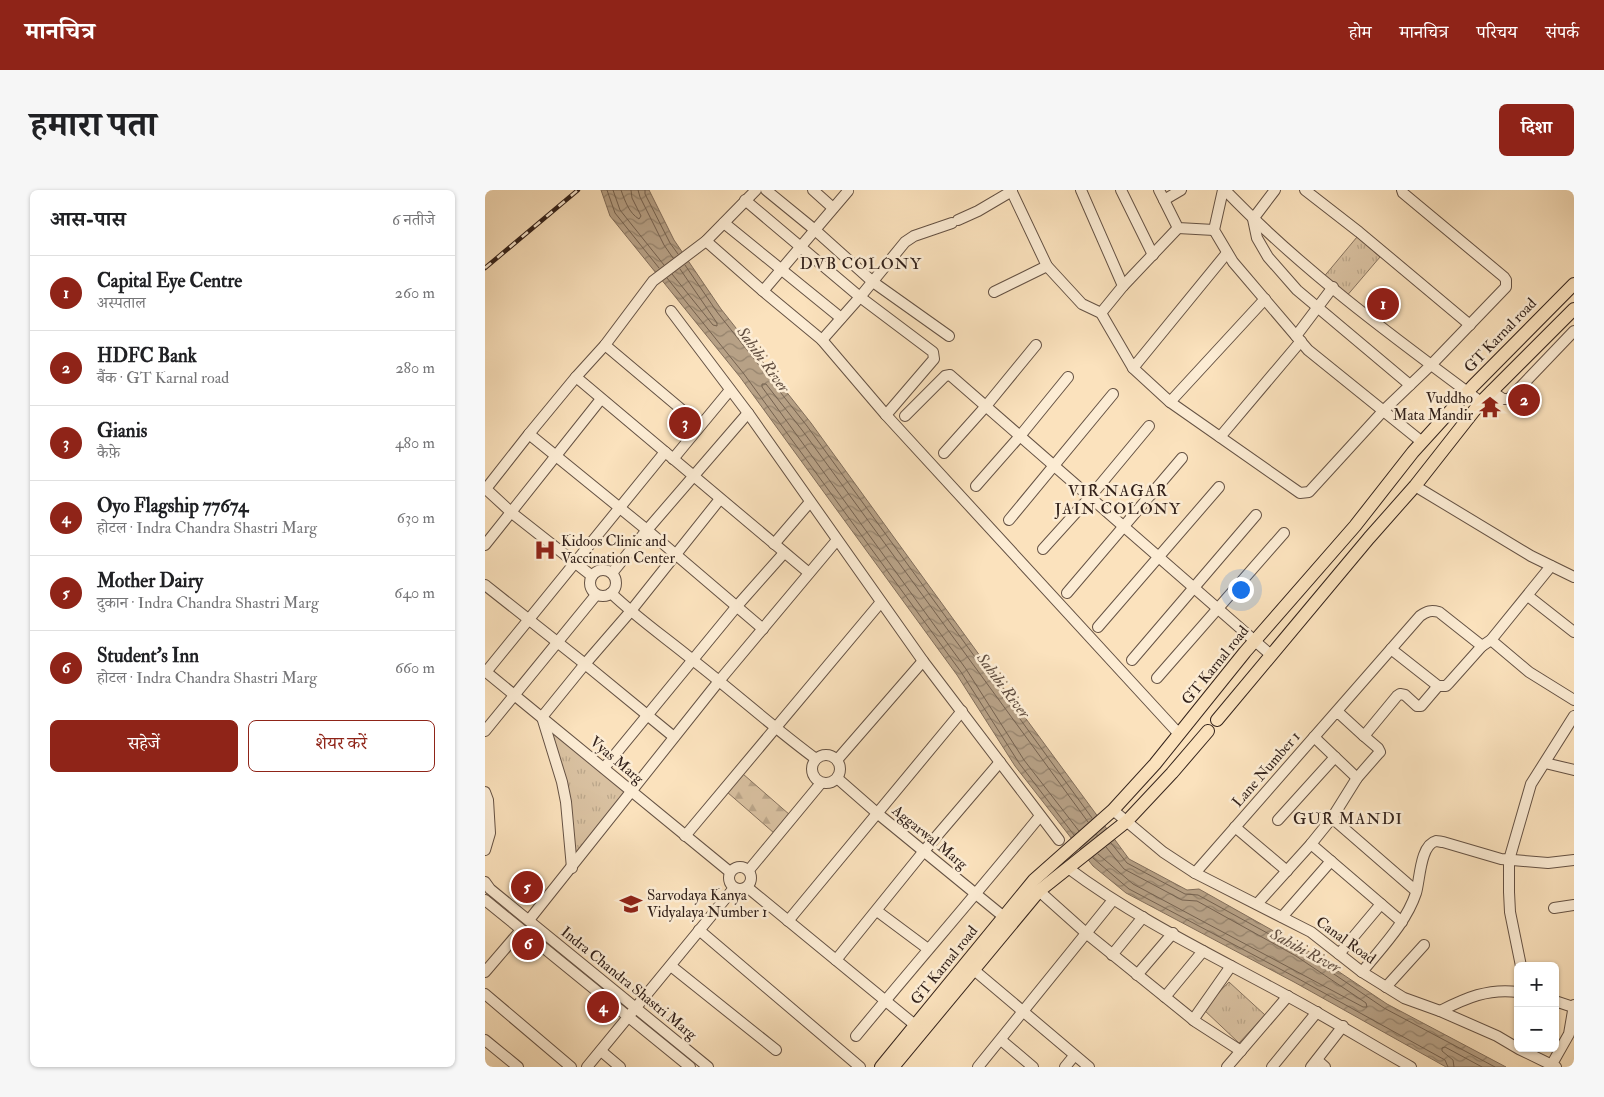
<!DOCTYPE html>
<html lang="hi">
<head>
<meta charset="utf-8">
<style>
	body { margin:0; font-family:"IM FELL Double Pica","Noto Serif Devanagari",serif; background:#f6f6f6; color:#202124 }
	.controls { position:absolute; right:15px; bottom:15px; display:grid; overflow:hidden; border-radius:8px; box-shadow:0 1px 4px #0004 }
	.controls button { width:45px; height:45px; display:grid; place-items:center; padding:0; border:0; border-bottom:1px solid #e0e0e0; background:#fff; color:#202124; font:25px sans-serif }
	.you { position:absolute; left:755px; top:399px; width:18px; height:18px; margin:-12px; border:4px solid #fff; border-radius:50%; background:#1a73e8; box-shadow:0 0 0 8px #1a73e833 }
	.badge { display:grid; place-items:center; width:32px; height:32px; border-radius:50%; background:#8f2418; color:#fff; font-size:16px; font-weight:700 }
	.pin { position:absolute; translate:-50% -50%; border:2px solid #fff; box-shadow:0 1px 5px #0006 }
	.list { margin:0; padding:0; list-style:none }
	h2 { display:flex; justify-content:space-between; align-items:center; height:65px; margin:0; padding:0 20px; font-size:21px }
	h2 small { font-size:16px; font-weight:400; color:#757577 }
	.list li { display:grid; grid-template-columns:32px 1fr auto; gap:15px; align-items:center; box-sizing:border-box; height:75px; padding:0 20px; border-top:1px solid #e0e0e0 }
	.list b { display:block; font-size:19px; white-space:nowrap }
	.list p { margin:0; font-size:16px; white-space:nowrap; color:#757577 }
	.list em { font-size:16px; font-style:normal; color:#757577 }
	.actions { display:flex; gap:10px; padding:15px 20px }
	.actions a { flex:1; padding:11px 0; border:1px solid #8f2418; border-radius:8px; text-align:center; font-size:18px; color:#8f2418 }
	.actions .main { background:#8f2418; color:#fff }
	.map { position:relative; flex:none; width:1089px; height:877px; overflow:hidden; border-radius:8px }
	header { display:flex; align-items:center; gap:30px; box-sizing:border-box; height:70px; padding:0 25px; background:#8f2418; color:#fff }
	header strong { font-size:24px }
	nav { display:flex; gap:28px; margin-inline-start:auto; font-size:18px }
	.intro { display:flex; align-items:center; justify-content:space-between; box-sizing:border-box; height:120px; padding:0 30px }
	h1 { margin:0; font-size:35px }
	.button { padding:12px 22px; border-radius:8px; background:#8f2418; color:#fff; font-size:18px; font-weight:700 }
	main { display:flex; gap:30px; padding:0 30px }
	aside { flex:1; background:#fff; border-radius:8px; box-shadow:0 1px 4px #0004 }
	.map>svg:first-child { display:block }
	.grass { fill:url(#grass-tufts); stroke:#86725e }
	.forest { fill:url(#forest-firs); stroke:#86725e }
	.water { fill:url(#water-waves); stroke:#826e5b }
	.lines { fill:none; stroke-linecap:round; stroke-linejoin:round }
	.shore { stroke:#756250; stroke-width:1 }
	.minor-casing { stroke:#655244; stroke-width:12 }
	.major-casing { stroke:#33221b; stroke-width:14 }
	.minor { stroke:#fcecd4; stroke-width:10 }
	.major { stroke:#fbe2bd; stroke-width:12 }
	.rail-casing { stroke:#33221b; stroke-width:4.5 }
	.rail { stroke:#fcecd4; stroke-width:2.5; stroke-dasharray:8; stroke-linecap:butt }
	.labels { text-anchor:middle; stroke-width:5; stroke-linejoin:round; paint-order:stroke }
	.street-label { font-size:15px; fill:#33221b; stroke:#fcecd4 }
	.poi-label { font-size:15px; fill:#33221b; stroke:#fcecd4; text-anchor:start }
	.neighbourhood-label { font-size:16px; letter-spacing:1px; fill:#33221b; stroke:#fcecd4 }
	.water-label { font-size:16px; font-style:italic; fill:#614e40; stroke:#fcecd4 }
</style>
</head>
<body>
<header>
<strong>मानचित्र</strong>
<nav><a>होम</a><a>मानचित्र</a><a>परिचय</a><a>संपर्क</a></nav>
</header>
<div class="intro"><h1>हमारा पता</h1><a class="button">दिशा</a></div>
<main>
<aside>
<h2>आस-पास<small>6 नतीजे</small></h2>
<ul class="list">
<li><span class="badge">1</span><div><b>Capital Eye Centre</b><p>अस्पताल</p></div><em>260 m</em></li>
<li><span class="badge">2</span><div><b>HDFC Bank</b><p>बैंक · GT Karnal road</p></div><em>280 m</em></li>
<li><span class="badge">3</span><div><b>Gianis</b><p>कैफ़े</p></div><em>480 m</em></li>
<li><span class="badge">4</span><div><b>Oyo Flagship 77674</b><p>होटल · Indra Chandra Shastri Marg</p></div><em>630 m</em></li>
<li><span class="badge">5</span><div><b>Mother Dairy</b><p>दुकान · Indra Chandra Shastri Marg</p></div><em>640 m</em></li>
<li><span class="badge">6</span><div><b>Student's Inn</b><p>होटल · Indra Chandra Shastri Marg</p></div><em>660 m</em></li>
</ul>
<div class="actions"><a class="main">सहेजें</a><a>शेयर करें</a></div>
</aside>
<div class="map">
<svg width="1089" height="877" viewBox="0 0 1089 877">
	<defs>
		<pattern id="grass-tufts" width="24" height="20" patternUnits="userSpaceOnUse" patternTransform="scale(1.25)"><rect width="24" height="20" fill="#d9c1a1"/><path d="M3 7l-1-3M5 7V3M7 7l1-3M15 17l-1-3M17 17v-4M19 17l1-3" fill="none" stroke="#bba68a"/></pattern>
		<pattern id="forest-firs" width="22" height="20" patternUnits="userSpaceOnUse" patternTransform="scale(1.25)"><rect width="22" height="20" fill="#d9c1a1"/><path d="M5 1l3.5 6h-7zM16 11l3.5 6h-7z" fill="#bba68a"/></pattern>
		<pattern id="water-waves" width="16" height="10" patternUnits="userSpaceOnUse" patternTransform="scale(1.25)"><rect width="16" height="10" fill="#b7a186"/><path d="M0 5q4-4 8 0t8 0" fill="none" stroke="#95836d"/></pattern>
	</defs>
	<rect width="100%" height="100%" fill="#fbe2bd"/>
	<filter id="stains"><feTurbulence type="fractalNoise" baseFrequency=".004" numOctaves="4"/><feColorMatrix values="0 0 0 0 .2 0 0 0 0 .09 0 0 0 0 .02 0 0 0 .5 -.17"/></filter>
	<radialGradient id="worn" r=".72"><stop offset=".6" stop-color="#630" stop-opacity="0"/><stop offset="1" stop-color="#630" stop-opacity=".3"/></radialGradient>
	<g class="grass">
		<path d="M 872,47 L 895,67 L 860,108 L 837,89 Z"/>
		<path d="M 64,537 L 142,601 L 89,670 Z"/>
		<path d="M 744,792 L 780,825 L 754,853 L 718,819 Z"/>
	</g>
	<path class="forest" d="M 258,584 L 305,625 L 289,643 L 242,602 Z"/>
	<path class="water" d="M 116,0 L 164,0 L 189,50 L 236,119 L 326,233 L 503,477 L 644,669 L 702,700 L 714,699 L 817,757 L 902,814 L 1021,877 L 961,877 L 809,792 L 641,703 L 608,676 L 530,576 L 472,485 L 255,187 L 125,26 Z"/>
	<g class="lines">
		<g class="shore">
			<path d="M 122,0 L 130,23 L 174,78"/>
			<path d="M 128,0 L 135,20 L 179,75"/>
			<path d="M 136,0 C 140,11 144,23 154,29 L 156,26 L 147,8 L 146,0"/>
			<path d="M 153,0 L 155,7 L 179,55 L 188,68"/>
			<path d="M 160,0 L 160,4 L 185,53 L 193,64"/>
			<path d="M 200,75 L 232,122 L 322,236 L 607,628"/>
			<path d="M 187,84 L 228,135 L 232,136 L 232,133 L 195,79"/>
			<path d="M 182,88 L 259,184 L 476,482 L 534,573 L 589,645"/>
			<path d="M 594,641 L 539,570 L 481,479 L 277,197 L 277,194 L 281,194 L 317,240 L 603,632"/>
			<path d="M 626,653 L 642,673 L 700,704 L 713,705 L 815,761 L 899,818 L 1010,877"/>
			<path d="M 613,664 L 648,694 L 878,817 L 882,817 L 881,813 L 811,766 L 712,711 L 697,710 L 639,679 L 621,657"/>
			<path d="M 608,668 L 644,699 L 812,788 L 960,870 L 963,877"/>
			<path d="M 969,877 L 968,870 L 957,861 L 957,858 L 960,857 L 997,877"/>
		</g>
		<g class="minor-casing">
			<g id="minor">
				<path d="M 281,0 L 330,40 L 388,92 L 464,146"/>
				<path d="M 328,0 L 348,18"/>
				<path d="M 526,0 L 562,76 L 597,114 L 616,123 L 648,178 L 742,63"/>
				<path d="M 596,0 L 638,96"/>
				<path d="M 636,0 L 668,65"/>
				<path d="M 674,0 L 693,38 L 729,40"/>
				<path d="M 738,0 L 729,40 L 748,72 L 823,160 L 937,252"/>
				<path d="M 740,0 C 817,80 907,146 996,212"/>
				<path d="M 790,0 L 768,29 L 772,48 L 783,67 L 812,100 L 925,195"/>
				<path d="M 820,0 L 874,42 L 985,135"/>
				<path d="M 260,10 L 375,107 L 448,162 L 449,169 L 401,225"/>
				<path d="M 679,10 L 696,0"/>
				<path d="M 473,30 L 493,21 L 527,1"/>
				<path d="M 239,33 L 356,128"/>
				<path d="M 221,51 L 278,101 L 337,150 L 401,225 L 694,544"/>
				<path d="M 278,101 L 363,1 L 362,0"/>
				<path d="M 509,102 L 562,76"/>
				<path d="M 186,121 L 263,223 L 438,471 L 574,650"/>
				<path d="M 616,123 L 638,96 L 693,38"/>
				<path d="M 811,146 L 848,97"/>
				<path d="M 337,150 L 375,107 L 420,52 L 429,46 L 467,33"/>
				<path d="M 120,155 L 215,235"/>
				<path d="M 648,178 L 685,212 L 780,109"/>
				<path d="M 91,187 L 324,383"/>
				<path d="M 1006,201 L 1018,209 L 1024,209 L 1089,141"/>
				<path d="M 685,212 L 815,303 L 824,302 L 899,220 L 946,175 L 1021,97 L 1021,90 L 1019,87 L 918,3 L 917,0"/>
				<path d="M 420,226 L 460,186 L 465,185 L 786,465"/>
				<path d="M 44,244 L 162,340 L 278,439"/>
				<path d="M 735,247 L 816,151"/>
				<path d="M 459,263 L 501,216 L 551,155"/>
				<path d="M 188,269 L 245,200"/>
				<path d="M 491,296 L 535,246 L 583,187"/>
				<path d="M 930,296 L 1046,366 L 1089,387"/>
				<path d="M 1,299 L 27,323 L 107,386"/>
				<path d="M 0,300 L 44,244 L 91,187 L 120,155 L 168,91 L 221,51 L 271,0"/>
				<path d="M 524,330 L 628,204"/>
				<path d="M 289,354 L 325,312"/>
				<path d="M 0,355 L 116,209"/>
				<path d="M 558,359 L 605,307 L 664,236"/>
				<circle cx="118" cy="393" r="13"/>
				<path d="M 127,383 L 162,340 L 263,223"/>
				<path d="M 0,395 L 100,474 L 189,547"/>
				<path d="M 126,403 C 152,428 181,448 209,471 C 250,503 289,538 331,569"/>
				<path d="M 582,403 L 697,268"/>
				<path d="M 1043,406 L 1089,442"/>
				<path d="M 613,437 L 734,297"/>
				<path d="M 1006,450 L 1044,482 L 1089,510"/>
				<path d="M 906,459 L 953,496"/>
				<path d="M 647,470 L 771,325"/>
				<path d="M 0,481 L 245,682"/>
				<path d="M 1,482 L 180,262"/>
				<path d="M 672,488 L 799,343"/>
				<path d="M 850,524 L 855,524 L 879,546"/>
				<path d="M 0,541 L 111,405"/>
				<path d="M 829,547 L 872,588"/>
				<circle cx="341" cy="579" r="14"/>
				<path d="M 352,570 L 438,471"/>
				<path d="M 1060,573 L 1089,580"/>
				<path d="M 119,578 L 252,416 L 299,363"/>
				<path d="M 352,588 L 392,623 L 519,727"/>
				<path d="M 0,602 L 3,610 L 5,643 L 0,660"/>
				<path d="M 628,620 L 678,662 L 710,683 L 826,742 L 877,782 L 919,808 L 955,821 L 1012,846 L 1034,859 L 1071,877"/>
				<path d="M 847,628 L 931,701"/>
				<path d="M 793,630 L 850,567"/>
				<path d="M 750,637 L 802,681"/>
				<path d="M 200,646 L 396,412"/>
				<path d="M 826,654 L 917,732"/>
				<circle cx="255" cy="688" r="11"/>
				<path d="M 87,678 L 81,612 L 77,592 L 57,527 L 100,474 L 145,422 L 235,309"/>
				<path d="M 583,678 C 651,729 729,766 804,807 C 845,829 885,854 926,877"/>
				<path d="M 264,680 L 336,593"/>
				<path d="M 710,683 L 935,426 C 942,421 946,420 954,422 L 997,456 L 1006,450 L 1066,376"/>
				<path d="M 0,692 L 5,699 L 223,877"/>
				<path d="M 262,697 L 430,835"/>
				<path d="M 554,701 L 601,743 L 711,832 L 756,861"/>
				<path d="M 0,710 L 205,877"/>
				<path d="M 772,714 L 826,654 L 847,628 L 872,588 L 893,564 L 895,562 L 893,558 L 879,546 L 912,506 L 915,504 L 920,505 L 932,516 L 936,516 L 953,496 L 961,496 L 964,493 L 997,456"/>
				<path d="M 1069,718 L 1089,715"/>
				<path d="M 392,721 L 443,759"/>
				<path d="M 797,727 L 846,671"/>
				<path d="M 44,730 L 234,491 L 352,350"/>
				<path d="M 303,731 L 477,521"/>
				<path d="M 214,740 L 375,877"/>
				<path d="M 854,764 L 896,714"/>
				<path d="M 627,765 L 658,727"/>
				<path d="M 351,770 L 439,661 L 515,572"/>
				<path d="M 186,776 L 291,860"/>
				<path d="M 1036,776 L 1025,722 L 1024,702 L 1024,670 L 1046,594 L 1089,526"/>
				<path d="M 489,780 L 604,877"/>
				<path d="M 0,782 L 36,740"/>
				<path d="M 877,782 C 897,757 921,733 931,703 C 935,690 935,655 951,651 C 953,651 956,652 958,652 L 1016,669 L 1063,673 L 1089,670"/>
				<path d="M 652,785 L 688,743"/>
				<path d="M 901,797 L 939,755"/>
				<path d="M 0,804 L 86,877"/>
				<path d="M 680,807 L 718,761"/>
				<path d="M 1070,811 L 1088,817"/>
				<path d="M 955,821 C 981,808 1003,798 1033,802"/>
				<path d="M 708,830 L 746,776"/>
				<path d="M 371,846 C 432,772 495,700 555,626"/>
				<path d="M 0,850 L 33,877"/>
				<path d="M 516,850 L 548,877"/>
				<path d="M 116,861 L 135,877"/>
				<path d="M 832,870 L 840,877"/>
				<path d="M 1067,874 L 1084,844 L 1089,815"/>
				<path d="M 102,877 L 249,698"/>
				<path d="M 493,877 L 628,710"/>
				<path d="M 580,877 L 589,866"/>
				<path d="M 742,877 L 803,806"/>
				<path d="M 787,877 L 832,822"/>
				<path d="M 826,877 L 858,836"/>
			</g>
		</g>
		<g class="major-casing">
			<g id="major">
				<path d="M 732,530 L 884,348 L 930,296 L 996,212 L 1089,119"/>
				<path d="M 396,877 L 549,690 L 628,620 L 670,574 L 760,462 L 870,336 L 928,262 L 988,196 L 1089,94"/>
				<path d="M 408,877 L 554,701 L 642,631 L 687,583 L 723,541"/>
			</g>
		</g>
		<use href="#minor" class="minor"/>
		<use href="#major" class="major"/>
		<g class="rail-casing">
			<path id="rail" d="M 0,78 L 93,0"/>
		</g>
		<use href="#rail" class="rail"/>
	</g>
	<defs>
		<g id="temple-bare" transform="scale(1.725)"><path d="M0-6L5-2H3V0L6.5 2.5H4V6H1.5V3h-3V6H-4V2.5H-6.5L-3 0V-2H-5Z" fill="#8f2418" stroke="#fcecd4" stroke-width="2.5" paint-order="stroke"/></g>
		<g id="hospital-bare" transform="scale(1.725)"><path d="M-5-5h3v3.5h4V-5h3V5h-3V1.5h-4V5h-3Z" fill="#8f2418" stroke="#fcecd4" stroke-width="2.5" paint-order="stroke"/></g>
		<g id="school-bare" transform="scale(1.725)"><path d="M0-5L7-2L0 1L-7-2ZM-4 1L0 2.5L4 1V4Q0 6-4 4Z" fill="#8f2418" stroke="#fcecd4" stroke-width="2.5" paint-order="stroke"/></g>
	</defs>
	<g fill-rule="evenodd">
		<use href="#temple-bare" x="1005" y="217"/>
		<use href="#hospital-bare" x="60" y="360"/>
		<use href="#school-bare" x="146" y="714"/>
	</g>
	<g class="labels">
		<g class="street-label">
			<text transform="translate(1015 145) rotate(-46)" y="5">GT Karnal road</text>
			<text transform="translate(730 475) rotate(-51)" y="5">GT Karnal road</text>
			<text transform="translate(132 570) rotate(40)" y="5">Vyas Marg</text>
			<text transform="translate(781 579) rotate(-49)" y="5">Lane Number 1</text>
			<text transform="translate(445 647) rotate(39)" y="5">Aggarwal Marg</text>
			<text transform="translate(861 750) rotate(36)" y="5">Canal Road</text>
			<text transform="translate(459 775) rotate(-51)" y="5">GT Karnal road</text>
			<text transform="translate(144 793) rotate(39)" y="5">Indra Chandra Shastri Marg</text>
		</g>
		<g class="poi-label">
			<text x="988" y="213" text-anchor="end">Vuddho<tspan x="988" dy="17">Mata Mandir</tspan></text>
			<text x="76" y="356">Kidoos Clinic and<tspan x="76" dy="17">Vaccination Center</tspan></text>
			<text x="162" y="710">Sarvodaya Kanya<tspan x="162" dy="17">Vidyalaya Number 1</tspan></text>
		</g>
		<g class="neighbourhood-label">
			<text x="376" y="79">DVB COLONY</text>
			<text x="633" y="306">VIR NAGAR<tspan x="633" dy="18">JAIN COLONY</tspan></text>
			<text x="863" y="634">GUR MANDI</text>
		</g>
		<g class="water-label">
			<text transform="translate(279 169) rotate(54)" y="6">Sahibi River</text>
			<text transform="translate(519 495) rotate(53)" y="6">Sahibi River</text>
			<text transform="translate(821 760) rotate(28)" y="6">Sahibi River</text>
		</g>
	</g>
	<rect width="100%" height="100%" filter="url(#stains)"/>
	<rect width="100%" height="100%" fill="url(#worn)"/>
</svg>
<div class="controls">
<button>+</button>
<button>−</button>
</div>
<div class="you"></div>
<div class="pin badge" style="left:898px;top:114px">1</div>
<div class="pin badge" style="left:1039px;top:210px">2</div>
<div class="pin badge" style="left:200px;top:233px">3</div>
<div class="pin badge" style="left:118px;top:817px">4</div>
<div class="pin badge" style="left:42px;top:697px">5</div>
<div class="pin badge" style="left:43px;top:754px">6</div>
</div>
</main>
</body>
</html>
